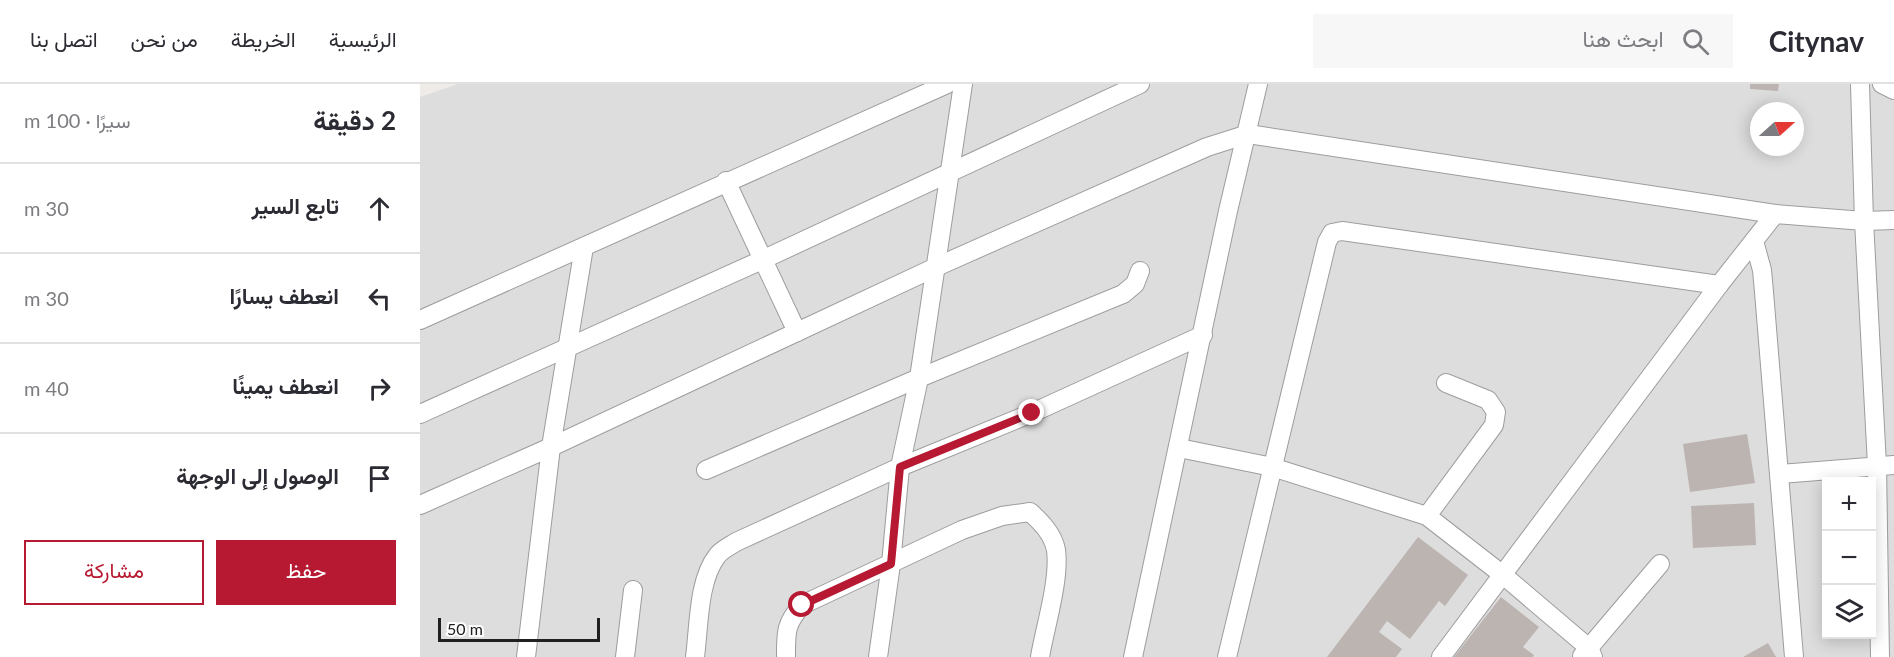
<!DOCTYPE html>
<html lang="ar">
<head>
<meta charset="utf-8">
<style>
	body { margin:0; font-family:Lato,Vazirmatn,sans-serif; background:#f7f7f7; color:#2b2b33; direction:rtl }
	.controls { position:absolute; right:18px; bottom:18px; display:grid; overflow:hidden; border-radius:0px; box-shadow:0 3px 15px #0003 }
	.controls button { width:54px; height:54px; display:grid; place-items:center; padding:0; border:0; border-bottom:2px solid #e1e1e2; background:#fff; color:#2b2b33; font:30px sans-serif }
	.compass { position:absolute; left:1330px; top:18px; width:54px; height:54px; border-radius:50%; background:#fff; box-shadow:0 3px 15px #0003; rotate:69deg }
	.scale { position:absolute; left:18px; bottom:15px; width:162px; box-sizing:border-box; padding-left:6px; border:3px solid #202020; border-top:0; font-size:16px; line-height:21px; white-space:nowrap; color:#202020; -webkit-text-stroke:4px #fff; paint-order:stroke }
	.stop { position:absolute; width:18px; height:18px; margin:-14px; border:4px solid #b71932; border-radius:50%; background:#fff }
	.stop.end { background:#b71932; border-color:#fff; box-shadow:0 2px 6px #0008 }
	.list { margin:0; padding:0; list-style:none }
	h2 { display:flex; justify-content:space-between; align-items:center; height:78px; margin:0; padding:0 24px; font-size:26px }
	h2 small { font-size:20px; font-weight:400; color:#7c7c81 }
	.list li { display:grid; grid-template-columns:39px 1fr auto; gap:18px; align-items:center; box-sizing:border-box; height:90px; padding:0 24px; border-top:2px solid #e1e1e2 }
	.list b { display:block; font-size:22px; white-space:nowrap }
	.list em { font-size:20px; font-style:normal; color:#7c7c81 }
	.actions { display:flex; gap:12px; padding:18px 24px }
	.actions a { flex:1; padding:14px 0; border:2px solid #b71932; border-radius:0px; text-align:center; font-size:21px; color:#b71932 }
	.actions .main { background:#b71932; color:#fff }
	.icon { flex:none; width:33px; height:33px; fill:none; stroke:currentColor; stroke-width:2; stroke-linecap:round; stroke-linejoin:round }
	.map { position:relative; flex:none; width:1474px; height:573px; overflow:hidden; direction:ltr }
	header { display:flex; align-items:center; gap:36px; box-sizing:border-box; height:84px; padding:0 30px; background:#fff; border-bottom:2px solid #e1e1e2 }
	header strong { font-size:28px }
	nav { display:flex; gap:33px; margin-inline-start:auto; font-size:21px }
	.search { width:420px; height:54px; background:#f7f7f7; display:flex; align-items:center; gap:15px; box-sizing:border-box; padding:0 21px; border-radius:0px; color:#7c7c81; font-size:22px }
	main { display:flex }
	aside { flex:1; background:#fff }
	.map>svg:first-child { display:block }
	.residential { fill:#dedddd; fill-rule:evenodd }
	.building { fill:#bcb4b1 }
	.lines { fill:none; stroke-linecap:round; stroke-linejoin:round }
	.street-casing { stroke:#9d9d9d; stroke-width:20 }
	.street { stroke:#fff; stroke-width:18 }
	.route { stroke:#b71932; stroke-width:8 }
</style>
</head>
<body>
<header>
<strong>Citynav</strong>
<div class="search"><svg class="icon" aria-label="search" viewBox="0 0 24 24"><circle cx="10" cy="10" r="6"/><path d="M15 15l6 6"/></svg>ابحث هنا</div>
<nav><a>الرئيسية</a><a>الخريطة</a><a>من نحن</a><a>اتصل بنا</a></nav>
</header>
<main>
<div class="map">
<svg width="1474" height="573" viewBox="0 0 1474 573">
	<rect width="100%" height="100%" fill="#efece8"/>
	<path class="residential" d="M 38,0 L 1474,0 L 1474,573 L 0,573 L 0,13 ZM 1339,27 L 1375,27 L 1375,63 L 1339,63 ZM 1406,398 L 1452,398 L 1452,550 L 1406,550 Z"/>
	<g class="building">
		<path d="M 1330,0 L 1359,0 L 1358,7 L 1330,5 Z"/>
		<path d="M 1327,350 L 1335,399 L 1270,408 L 1263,360 Z"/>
		<path d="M 1334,419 L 1336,461 L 1273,464 L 1271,422 Z"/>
		<path d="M 998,453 L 1048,491 L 1025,522 L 1019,517 L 990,555 L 967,537 L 959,548 L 982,565 L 976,573 L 907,573 Z"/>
		<path d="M 1081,513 L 1119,543 L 1103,563 L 1114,571 L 1113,573 L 1034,573 Z"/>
		<path d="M 1348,559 L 1356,573 L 1323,573 Z"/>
	</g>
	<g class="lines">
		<g class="street-casing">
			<g id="street">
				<path d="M 1440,0 L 1444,137 L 1457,381 L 1460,573"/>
				<path d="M 1462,0 L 1474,6"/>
				<path d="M 306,97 L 377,248"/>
				<path d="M 1334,157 L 1342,186 L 1344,208 L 1374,573"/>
				<path d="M 0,236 L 527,0"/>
				<path d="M 0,330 L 342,176 L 720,0"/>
				<path d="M 759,364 L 852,383 L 1007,432 L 1083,491 L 1169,564 L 1173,573"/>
				<path d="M 286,386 L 499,294 L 703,210 L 715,200 L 720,187"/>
				<path d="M 1360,390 L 1474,381"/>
				<path d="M 0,421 L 131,363 L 516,183 L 787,63 L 828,50 L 1355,130"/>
				<path d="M 1007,432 L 1074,341 L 1076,328 L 1068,316 L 1026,299"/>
				<path d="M 1162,572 L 1240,480"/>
				<path d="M 106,573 L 131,363 L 164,163"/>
				<path d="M 205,573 L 213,506"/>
				<path d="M 275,573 C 279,543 278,496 297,472 C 301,466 310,462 316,458 L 480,383 L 612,329 L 783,251"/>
				<path d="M 366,573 C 366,549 365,540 382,521 L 542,446 L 582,432 L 610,428 C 621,438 633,450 636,466 C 640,496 625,543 620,573"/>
				<path d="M 458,573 L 471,480 L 480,383 L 499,294 L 543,0"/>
				<path d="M 713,573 L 808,127 L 838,0"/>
				<path d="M 807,573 L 907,158 L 912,149 L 922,147 L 1299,201"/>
				<path d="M 1021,573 L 1299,201 L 1355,130 L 1444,137 L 1474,136"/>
			</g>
		</g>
		<use href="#street" class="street"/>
	</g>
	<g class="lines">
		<path class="route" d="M 382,521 L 471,480 L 480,383 L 612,329"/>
	</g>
</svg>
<div class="controls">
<button>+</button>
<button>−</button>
<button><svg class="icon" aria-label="layers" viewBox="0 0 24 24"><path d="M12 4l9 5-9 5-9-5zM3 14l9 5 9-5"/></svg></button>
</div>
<svg class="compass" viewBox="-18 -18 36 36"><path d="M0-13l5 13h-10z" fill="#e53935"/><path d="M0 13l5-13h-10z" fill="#7c7c81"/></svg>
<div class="scale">50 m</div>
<div class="stop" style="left:382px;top:521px"></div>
<div class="stop end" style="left:612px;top:329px"></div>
</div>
<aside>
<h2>2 دقيقة<small>سيرًا · 100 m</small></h2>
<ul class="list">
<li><svg class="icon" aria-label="ahead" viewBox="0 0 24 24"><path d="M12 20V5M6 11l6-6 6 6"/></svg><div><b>تابع السير</b></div><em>30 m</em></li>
<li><svg class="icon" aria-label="left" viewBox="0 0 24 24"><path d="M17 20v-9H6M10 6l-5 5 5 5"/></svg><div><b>انعطف يسارًا</b></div><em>30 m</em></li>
<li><svg class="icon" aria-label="right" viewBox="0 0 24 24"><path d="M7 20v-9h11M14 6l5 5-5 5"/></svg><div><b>انعطف يمينًا</b></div><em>40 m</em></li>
<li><svg class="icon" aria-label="arrive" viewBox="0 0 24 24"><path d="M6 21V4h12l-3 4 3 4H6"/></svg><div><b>الوصول إلى الوجهة</b></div></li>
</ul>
<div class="actions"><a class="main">حفظ</a><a>مشاركة</a></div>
</aside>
</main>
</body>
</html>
